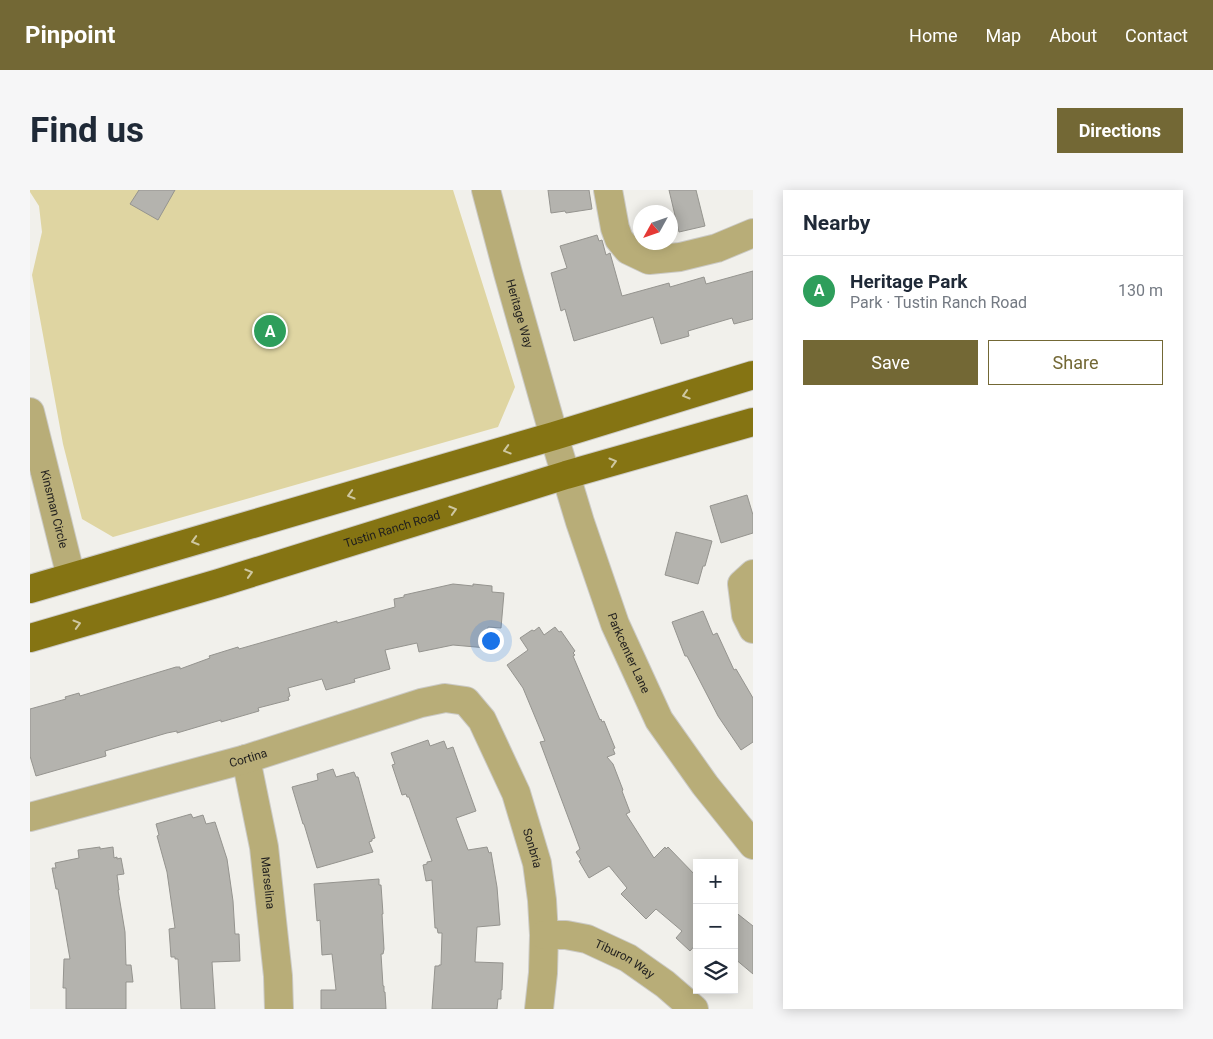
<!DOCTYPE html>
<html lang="en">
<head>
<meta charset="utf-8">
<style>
	body { margin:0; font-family:Roboto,sans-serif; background:#f6f6f7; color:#1f2937 }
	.controls { position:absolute; right:15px; bottom:15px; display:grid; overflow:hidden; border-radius:0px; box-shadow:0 2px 12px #0003 }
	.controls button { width:45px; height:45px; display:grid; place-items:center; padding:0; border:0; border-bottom:1px solid #e0e1e3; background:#fff; color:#1f2937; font:25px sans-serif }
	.compass { position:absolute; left:603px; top:15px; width:45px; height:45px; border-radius:50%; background:#fff; box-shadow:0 2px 12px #0003; rotate:230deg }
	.you { position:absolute; left:460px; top:450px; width:18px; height:18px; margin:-12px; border:4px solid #fff; border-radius:50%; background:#1a73e8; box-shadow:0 0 0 8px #1a73e833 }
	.badge { display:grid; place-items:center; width:32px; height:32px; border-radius:50%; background:#736835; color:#fff; font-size:16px; font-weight:700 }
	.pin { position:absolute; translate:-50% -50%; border:2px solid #fff; box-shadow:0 1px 5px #0006 }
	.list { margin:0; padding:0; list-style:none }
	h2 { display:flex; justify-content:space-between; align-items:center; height:65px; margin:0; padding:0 20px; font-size:21px }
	h2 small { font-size:16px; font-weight:400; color:#747a83 }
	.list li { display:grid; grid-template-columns:32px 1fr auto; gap:15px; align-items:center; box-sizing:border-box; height:70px; padding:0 20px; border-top:1px solid #e0e1e3 }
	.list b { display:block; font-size:19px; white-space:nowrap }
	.list p { margin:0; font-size:16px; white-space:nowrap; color:#747a83 }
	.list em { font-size:16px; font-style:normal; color:#747a83 }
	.actions { display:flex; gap:10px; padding:15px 20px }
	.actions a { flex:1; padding:11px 0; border:1px solid #736835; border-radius:0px; text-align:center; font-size:18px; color:#736835 }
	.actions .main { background:#736835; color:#fff }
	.icon { flex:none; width:28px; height:28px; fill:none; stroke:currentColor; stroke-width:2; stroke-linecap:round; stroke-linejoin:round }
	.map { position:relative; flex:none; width:723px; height:819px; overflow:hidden; border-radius:0px }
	header { display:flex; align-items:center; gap:30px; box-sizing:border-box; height:70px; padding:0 25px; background:#736835; color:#fff }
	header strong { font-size:24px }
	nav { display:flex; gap:28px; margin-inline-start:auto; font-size:18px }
	.intro { display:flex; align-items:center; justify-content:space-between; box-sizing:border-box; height:120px; padding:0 30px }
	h1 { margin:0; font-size:35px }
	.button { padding:12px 22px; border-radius:0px; background:#736835; color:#fff; font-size:18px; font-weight:700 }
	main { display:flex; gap:30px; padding:0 30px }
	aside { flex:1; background:#fff; border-radius:0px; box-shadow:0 2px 12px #0003 }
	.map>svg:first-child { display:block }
	.green { fill:#dfd5a2 }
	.building { fill:#b4b3ae; stroke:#95948f }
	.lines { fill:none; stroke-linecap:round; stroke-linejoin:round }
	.minor-casing { stroke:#cbcac6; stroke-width:30 }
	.major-casing { stroke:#cbcac6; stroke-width:30 }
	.minor { stroke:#b8ad78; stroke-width:28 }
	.major { stroke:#857413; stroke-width:28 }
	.oneway { stroke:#cec7a1 }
	.labels { text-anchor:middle; stroke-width:5; stroke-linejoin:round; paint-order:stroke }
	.street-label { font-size:12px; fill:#201f1e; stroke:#fff }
</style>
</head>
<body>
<header>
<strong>Pinpoint</strong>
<nav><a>Home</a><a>Map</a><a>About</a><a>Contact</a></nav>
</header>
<div class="intro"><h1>Find us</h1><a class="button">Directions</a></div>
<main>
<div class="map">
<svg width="723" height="819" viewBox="0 0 723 819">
	<rect width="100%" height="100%" fill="#f1f0eb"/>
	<path class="green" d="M 0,0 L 423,0 L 485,197 L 468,237 L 83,347 L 52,329 L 33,254 L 2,85 L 12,42 L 9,16 L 0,2 Z"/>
	<g class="building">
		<path d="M 109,0 L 145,0 L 128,30 L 100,14 Z"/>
		<path d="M 518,0 L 559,0 L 562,19 L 536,23 L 535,21 L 521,23 Z"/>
		<path d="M 639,0 L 666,0 L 675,36 L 649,42 Z"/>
		<path d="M 567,45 L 569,51 L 572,50 L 576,65 L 580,63 L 592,106 L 639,93 L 640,97 L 674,87 L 676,94 L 723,81 L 723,129 L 704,134 L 702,128 L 658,141 L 659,146 L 631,154 L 623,127 L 544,151 L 535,119 L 531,121 L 521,83 L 537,78 L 530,56 Z"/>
		<path d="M 717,305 L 723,325 L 723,343 L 691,353 L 680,316 Z"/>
		<path d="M 646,342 L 682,351 L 675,376 L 673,376 L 668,394 L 635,385 Z"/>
		<path d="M 423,394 L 443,396 L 443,394 L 462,396 L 462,402 L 474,403 L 471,438 L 458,437 L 457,458 L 423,455 L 389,462 L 387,453 L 355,460 L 360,479 L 324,489 L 325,492 L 296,500 L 292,489 L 258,498 L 260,506 L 258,507 L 259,510 L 228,518 L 229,521 L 191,532 L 191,530 L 147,543 L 147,541 L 137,543 L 75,561 L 76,566 L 6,586 L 0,566 L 0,519 L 36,509 L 35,507 L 49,503 L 50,506 L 146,477 L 150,477 L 150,479 L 180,468 L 179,466 L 208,457 L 209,459 L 307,431 L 307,433 L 365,417 L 364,409 L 374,407 L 374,405 Z"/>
		<path d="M 673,421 L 683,445 L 687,443 L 704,480 L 706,479 L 723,508 L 723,552 L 711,560 L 688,526 L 657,466 L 655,466 L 642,432 Z"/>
		<path d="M 509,437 L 514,445 L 525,437 L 529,442 L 531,441 L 545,461 L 543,463 L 545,465 L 543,466 L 570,530 L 571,529 L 572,532 L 574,531 L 585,558 L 583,559 L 585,564 L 577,567 L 583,574 L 593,600 L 592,601 L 600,622 L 596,624 L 624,668 L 635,657 L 636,659 L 638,657 L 667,687 L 667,753 L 660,761 L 646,748 L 652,741 L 626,719 L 616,729 L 591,704 L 597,698 L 579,676 L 559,688 L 549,671 L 551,670 L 546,662 L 550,659 L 510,552 L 515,551 L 493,498 L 477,475 L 498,460 L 490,448 L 502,440 L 504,441 Z"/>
		<path d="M 398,550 L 400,556 L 414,551 L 417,559 L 423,557 L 446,621 L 426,628 L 438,660 L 457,657 L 459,663 L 461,662 L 467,697 L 470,735 L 447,737 L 445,772 L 473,773 L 472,800 L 471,800 L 471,809 L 468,809 L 467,819 L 402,819 L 405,776 L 409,776 L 409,775 L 411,775 L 412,743 L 408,743 L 407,738 L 405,738 L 402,690 L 396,691 L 393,675 L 397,674 L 397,672 L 402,671 L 379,607 L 377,607 L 376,604 L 372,605 L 362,575 L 365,574 L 361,563 Z"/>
		<path d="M 303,579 L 306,587 L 324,582 L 326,587 L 328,587 L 345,648 L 342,649 L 342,651 L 339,652 L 343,662 L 287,678 L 274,634 L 273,634 L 262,597 L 288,590 L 287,584 Z"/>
		<path d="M 161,624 L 163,628 L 173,625 L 176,634 L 185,632 L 197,669 L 203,711 L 205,744 L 209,744 L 210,771 L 182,772 L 185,819 L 151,819 L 148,769 L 145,769 L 145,767 L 141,767 L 139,739 L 145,738 L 137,682 L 127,646 L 129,645 L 126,634 Z"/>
		<path d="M 70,657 L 70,659 L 83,657 L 84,668 L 87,667 L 87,669 L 91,668 L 94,684 L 87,685 L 89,700 L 88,700 L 95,742 L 96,775 L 101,775 L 103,792 L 96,792 L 96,819 L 36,819 L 36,798 L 33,798 L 34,769 L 40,769 L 28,699 L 26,699 L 22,678 L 26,678 L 25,673 L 49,668 L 48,660 Z"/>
		<path d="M 349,689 L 349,695 L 351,695 L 353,724 L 352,724 L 354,759 L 353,764 L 351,764 L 353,796 L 354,796 L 354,802 L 355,802 L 356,819 L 291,819 L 291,800 L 306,800 L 302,764 L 292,765 L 290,730 L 287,731 L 284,694 Z"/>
		<path d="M 704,721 L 723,736 L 723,784 L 704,768 Z"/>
	</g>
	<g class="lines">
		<g class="minor-casing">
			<g id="minor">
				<path id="s1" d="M 456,0 L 478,83 L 524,246 L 550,332 L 585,434 L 629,530 L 675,595 L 723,655"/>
				<path d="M 578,0 L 585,38 L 589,49 L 598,60 L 619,70 L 650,67 L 687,58 L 723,43"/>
				<path id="s2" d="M 0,222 L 41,387"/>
				<path d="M 723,384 L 712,394 L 716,425 L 723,439"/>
				<path id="s3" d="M 216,569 L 234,657 L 248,786 L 249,819"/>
				<path id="s4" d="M 0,627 L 216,569 L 391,513 L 415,508 L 436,511 L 452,530 L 486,603 L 507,673 L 512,710 L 514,745 L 513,783 L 509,819"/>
				<path id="s5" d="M 514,745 L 536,745 L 557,749 L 598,768 L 635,794 L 664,819"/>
			</g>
		</g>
		<g class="major-casing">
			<g id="major">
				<path d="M 0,399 L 524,246 L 723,185"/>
				<path id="s6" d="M 0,448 L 189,393 L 536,285 L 723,232"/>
			</g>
		</g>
		<use href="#minor" class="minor"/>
		<use href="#major" class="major"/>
	</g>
	<defs><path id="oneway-chevron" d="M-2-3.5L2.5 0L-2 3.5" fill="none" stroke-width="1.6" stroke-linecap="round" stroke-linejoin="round" transform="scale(1.25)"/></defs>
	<g class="oneway">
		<use href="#oneway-chevron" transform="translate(656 205) rotate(163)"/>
		<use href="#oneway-chevron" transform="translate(477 260) rotate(164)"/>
		<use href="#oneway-chevron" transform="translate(583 272) rotate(-16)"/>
		<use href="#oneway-chevron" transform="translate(321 305) rotate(164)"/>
		<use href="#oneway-chevron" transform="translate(423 320) rotate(-17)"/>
		<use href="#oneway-chevron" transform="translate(165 351) rotate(164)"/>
		<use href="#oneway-chevron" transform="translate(219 383) rotate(-17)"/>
		<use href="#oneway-chevron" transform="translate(47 434) rotate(-16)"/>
	</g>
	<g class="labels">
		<g class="street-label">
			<text dy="4" stroke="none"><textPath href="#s1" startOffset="128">Heritage Way</textPath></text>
			<text dy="4" stroke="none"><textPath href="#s2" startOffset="100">Kinsman Circle</textPath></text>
			<text dy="4" stroke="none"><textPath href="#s6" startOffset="378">Tustin Ranch Road</textPath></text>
			<text dy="4" stroke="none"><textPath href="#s1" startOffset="485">Parkcenter Lane</textPath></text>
			<text dy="4" stroke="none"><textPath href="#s4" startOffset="226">Cortina</textPath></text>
			<text dy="4" stroke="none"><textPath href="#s4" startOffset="616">Sonbria</textPath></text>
			<text dy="4" stroke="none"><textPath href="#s3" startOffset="126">Marselina</textPath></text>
			<text dy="4" stroke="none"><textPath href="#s5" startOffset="86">Tiburon Way</textPath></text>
		</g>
	</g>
</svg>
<div class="controls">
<button>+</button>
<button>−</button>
<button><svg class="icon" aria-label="layers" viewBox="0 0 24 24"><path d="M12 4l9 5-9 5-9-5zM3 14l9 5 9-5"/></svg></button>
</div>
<svg class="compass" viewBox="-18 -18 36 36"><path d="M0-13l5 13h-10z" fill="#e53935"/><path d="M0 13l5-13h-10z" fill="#747a83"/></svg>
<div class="you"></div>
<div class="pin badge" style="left:240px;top:141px;background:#2e9e5b">A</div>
</div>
<aside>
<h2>Nearby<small></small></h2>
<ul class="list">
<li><span class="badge" style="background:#2e9e5b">A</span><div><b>Heritage Park</b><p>Park · Tustin Ranch Road</p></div><em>130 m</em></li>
</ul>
<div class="actions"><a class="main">Save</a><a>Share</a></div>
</aside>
</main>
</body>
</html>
